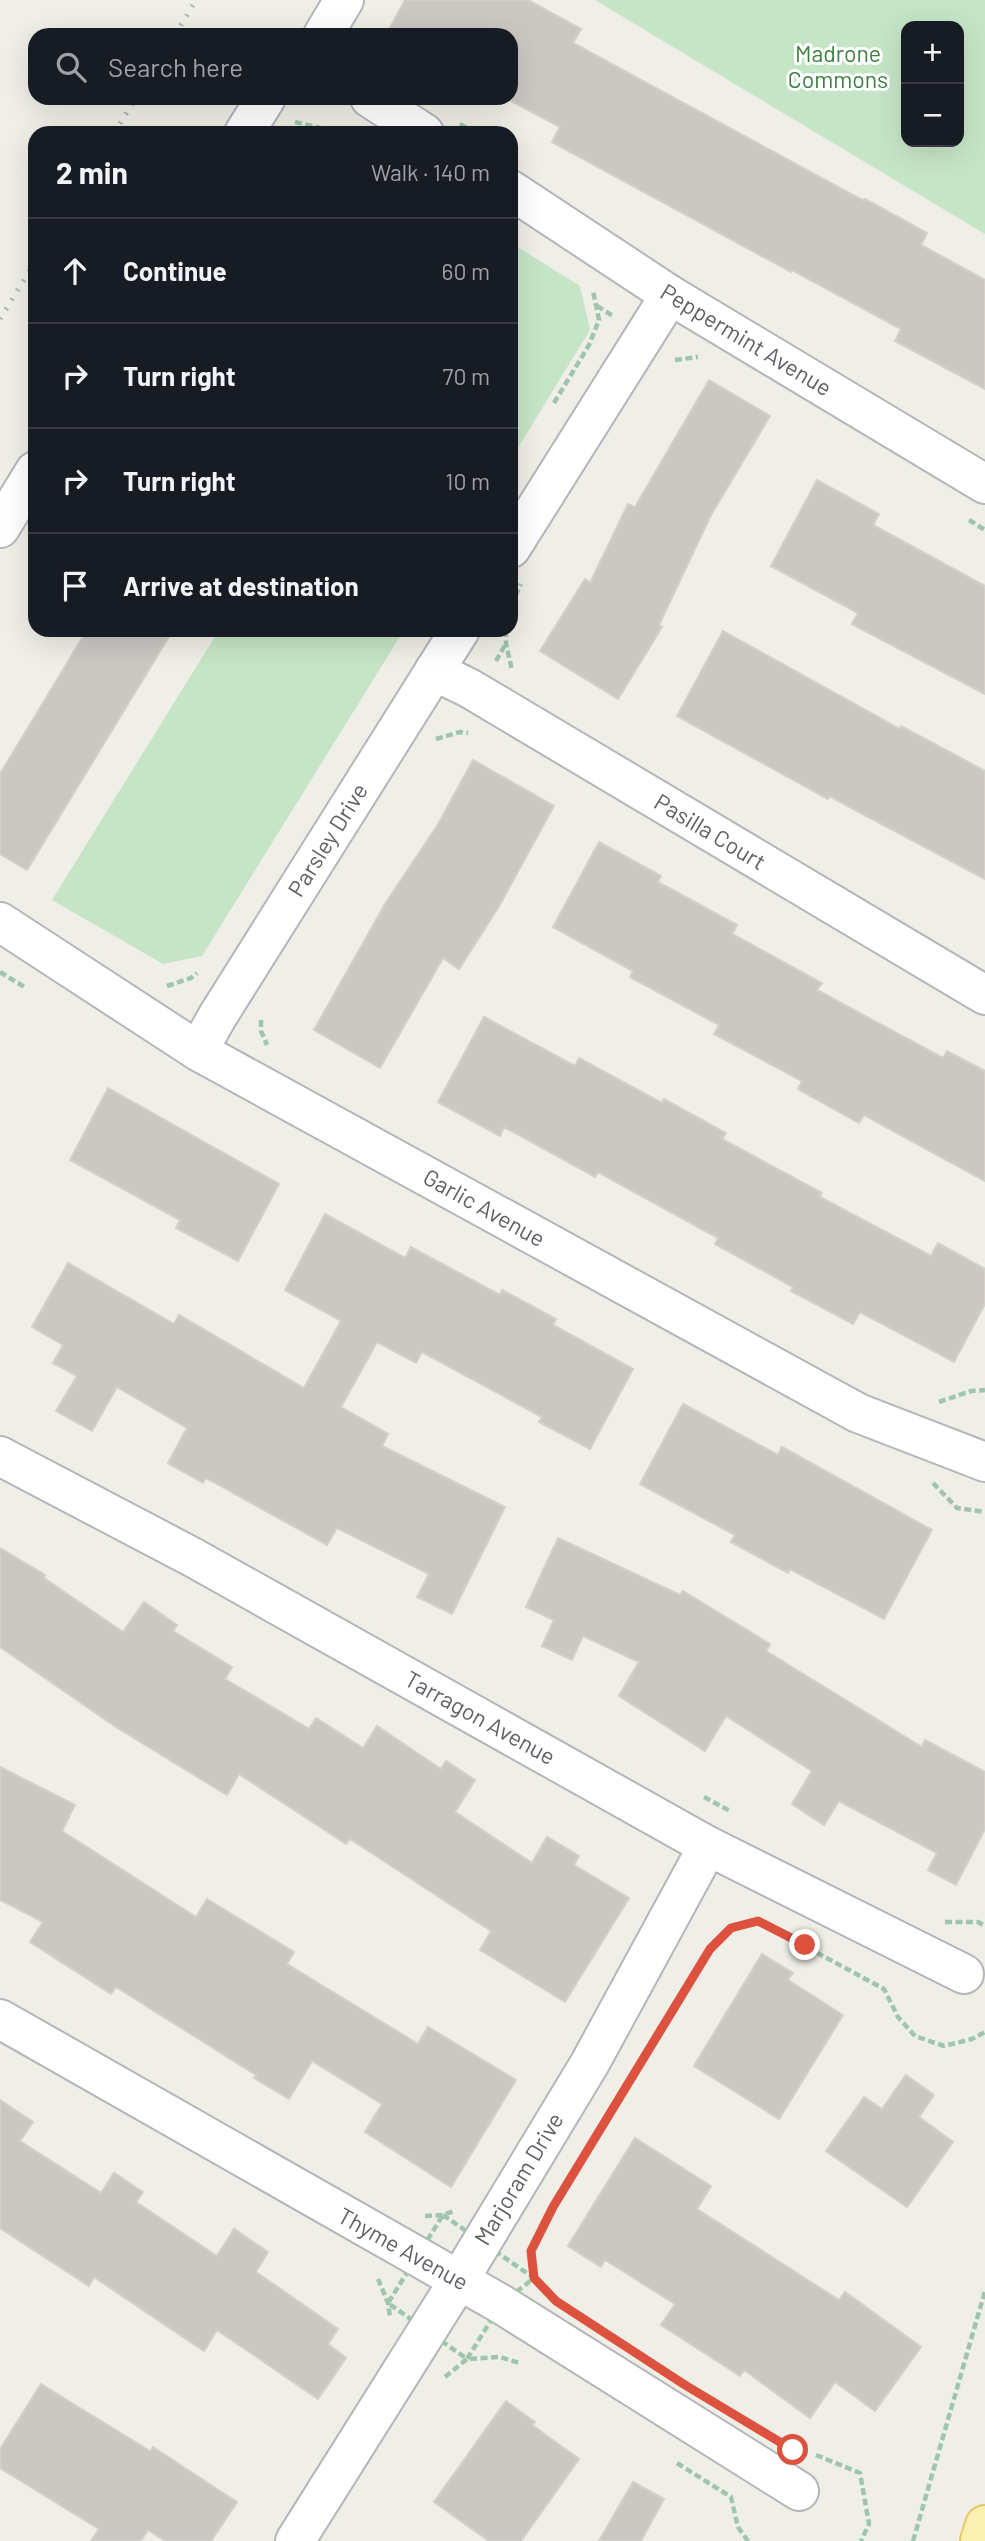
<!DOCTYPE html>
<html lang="en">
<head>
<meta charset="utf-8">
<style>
	body { margin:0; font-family:Barlow,sans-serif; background:#20242c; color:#f1f3f6 }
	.controls { position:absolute; right:21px; top:21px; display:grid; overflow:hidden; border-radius:14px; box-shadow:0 7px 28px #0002 }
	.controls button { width:63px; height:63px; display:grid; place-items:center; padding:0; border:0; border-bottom:2px solid #363941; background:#171b24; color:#f1f3f6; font:35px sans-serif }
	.stop { position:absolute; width:21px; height:21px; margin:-16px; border:5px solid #dd513f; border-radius:50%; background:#fff }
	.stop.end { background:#dd513f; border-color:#fff; box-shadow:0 2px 7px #0008 }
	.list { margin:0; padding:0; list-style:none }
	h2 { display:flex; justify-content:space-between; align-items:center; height:91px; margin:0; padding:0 28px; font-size:30px }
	h2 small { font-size:23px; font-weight:400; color:#9ea1a6 }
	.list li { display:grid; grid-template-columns:46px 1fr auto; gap:21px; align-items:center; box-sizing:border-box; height:105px; padding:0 28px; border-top:2px solid #363941 }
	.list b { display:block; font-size:26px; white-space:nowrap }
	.list em { font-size:23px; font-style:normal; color:#9ea1a6 }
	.icon { flex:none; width:38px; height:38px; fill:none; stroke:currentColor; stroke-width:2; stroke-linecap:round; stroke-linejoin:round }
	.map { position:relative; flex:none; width:985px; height:2541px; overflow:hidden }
	.search { position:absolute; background:#171b24; box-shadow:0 7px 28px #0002; left:28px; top:28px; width:490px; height:77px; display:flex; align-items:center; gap:18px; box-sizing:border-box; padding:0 24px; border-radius:21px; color:#9ea1a6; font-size:26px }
	.panel { position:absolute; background:#171b24; box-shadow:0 7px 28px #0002; left:28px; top:126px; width:490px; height:511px; border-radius:21px }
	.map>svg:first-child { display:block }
	.green { fill:#c6e5c7; fill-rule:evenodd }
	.building { fill:#cbc8c4; stroke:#d4d0c6; stroke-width:2 }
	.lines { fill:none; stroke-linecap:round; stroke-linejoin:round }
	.minor-casing { stroke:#b4b6ba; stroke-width:42 }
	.major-casing { stroke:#e8c868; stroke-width:42 }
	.path { stroke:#9fc6ac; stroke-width:4.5; stroke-dasharray:7 3.5; stroke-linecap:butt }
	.minor { stroke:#fff; stroke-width:38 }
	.major { stroke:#f9f0b2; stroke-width:38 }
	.rail { stroke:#b5b5b6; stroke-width:5; stroke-dasharray:2 9; stroke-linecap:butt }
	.route { stroke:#dd513f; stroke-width:9 }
	.labels { text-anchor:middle; stroke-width:6; stroke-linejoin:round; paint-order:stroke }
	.park-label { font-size:23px; fill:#3b8040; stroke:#fff }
	.street-label { font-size:23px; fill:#5e6166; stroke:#fff }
</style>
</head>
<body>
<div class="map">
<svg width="985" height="2541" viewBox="0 0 985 2541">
	<rect width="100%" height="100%" fill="#efeee7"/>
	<g class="green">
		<path d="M 595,0 L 985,0 L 985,234 ZM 959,26 L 959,142 L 906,142 L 906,26 Z"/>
		<path d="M 511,243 L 580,286 L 590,330 L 511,459 Z"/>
		<path d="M 219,630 L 404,630 L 202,956 L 163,964 L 52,900 Z"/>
	</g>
	<g class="building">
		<path d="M 405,0 L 528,0 L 581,29 L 573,43 L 864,201 L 865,199 L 927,233 L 921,245 L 985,280 L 985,389 L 895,341 L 901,329 L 792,270 L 791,272 L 552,142 L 560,127 L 511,101 L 511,35 L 386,35 Z"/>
		<path d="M 709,380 L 770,416 L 711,515 L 659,625 L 662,627 L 618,699 L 540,651 L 585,579 L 590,583 L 628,504 L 635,507 Z"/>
		<path d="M 817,480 L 879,514 L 873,525 L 985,586 L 985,694 L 852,624 L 858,613 L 771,566 Z"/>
		<path d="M 87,630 L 173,630 L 27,870 L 0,854 L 0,774 Z"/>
		<path d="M 723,631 L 900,729 L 901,726 L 985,771 L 985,879 L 829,796 L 828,799 L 677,716 Z"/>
		<path d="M 473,760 L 554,806 L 498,908 L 459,969 L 443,958 L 380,1068 L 314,1030 L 385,904 L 437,826 Z"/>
		<path d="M 599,842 L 661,876 L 658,882 L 737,925 L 732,934 L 822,983 L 817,990 L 943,1058 L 947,1051 L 985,1071 L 985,1181 L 864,1115 L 859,1123 L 798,1089 L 802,1081 L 714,1034 L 719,1025 L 630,977 L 633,971 L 553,927 Z"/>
		<path d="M 484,1017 L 575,1066 L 579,1058 L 662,1103 L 664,1099 L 726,1133 L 722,1139 L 822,1193 L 820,1197 L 931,1256 L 938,1243 L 985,1269 L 985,1304 L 954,1362 L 860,1312 L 853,1324 L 791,1291 L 793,1287 L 715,1244 L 718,1238 L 598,1172 L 595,1177 L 504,1127 L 500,1136 L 438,1102 Z"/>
		<path d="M 108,1088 L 279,1184 L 238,1261 L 176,1228 L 180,1220 L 70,1160 Z"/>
		<path d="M 325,1214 L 405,1258 L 411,1247 L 500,1295 L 502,1290 L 556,1319 L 553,1325 L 633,1369 L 590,1449 L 539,1422 L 542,1417 L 422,1352 L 416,1363 L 377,1342 L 341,1407 L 388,1434 L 382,1446 L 505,1507 L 452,1614 L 417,1597 L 429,1574 L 337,1528 L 327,1545 L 206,1478 L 203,1483 L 168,1463 L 187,1428 L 117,1387 L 92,1431 L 56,1411 L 77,1376 L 53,1363 L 63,1345 L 32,1327 L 68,1263 L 174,1324 L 179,1315 L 304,1388 L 341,1321 L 285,1290 Z"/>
		<path d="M 683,1404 L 778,1455 L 782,1447 L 932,1530 L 884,1619 L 790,1569 L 788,1573 L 731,1542 L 735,1535 L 640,1484 Z"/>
		<path d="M 558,1538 L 680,1595 L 683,1591 L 770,1644 L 766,1651 L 922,1747 L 925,1740 L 985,1772 L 985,1829 L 956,1885 L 928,1870 L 937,1853 L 839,1801 L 824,1825 L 792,1804 L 812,1771 L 726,1716 L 705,1751 L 619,1696 L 639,1662 L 583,1636 L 572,1660 L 542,1646 L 554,1620 L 526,1607 Z"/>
		<path d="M 0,1548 L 45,1575 L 44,1578 L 123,1632 L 144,1602 L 177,1625 L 173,1631 L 232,1667 L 225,1679 L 309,1729 L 316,1718 L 363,1748 L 377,1726 L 441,1769 L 446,1761 L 475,1780 L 455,1812 L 532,1863 L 547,1837 L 579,1856 L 574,1865 L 629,1898 L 565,2002 L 480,1950 L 491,1931 L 350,1839 L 346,1844 L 239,1774 L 227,1795 L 116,1727 L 0,1647 Z"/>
		<path d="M 0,1767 L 75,1805 L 62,1831 L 196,1917 L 207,1899 L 294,1952 L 287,1964 L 418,2044 L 428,2027 L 516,2080 L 451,2187 L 365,2132 L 382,2104 L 312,2061 L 289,2099 L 254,2078 L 256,2075 L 116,1987 L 111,1994 L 30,1942 L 43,1922 L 0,1900 Z"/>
		<path d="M 762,1954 L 793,1973 L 788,1980 L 843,2015 L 779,2119 L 694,2066 Z"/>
		<path d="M 906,2075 L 934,2095 L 919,2117 L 953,2142 L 907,2207 L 826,2151 L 864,2097 L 882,2109 Z"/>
		<path d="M 0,2100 L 33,2122 L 20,2141 L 101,2193 L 114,2173 L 143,2192 L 136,2202 L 217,2256 L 234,2229 L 268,2252 L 256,2272 L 338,2329 L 328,2344 L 346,2358 L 318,2399 L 217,2330 L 204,2351 L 94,2277 L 89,2286 L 0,2228 Z"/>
		<path d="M 635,2138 L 711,2186 L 697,2209 L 839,2300 L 845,2292 L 921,2347 L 875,2411 L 835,2382 L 810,2418 L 744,2370 L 740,2376 L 661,2325 L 675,2304 L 605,2260 L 601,2267 L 568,2246 Z"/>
		<path d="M 41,2384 L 150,2451 L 153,2447 L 237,2502 L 211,2541 L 165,2541 L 148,2530 L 141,2541 L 91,2541 L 99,2529 L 0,2468 L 0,2449 Z"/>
		<path d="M 506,2401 L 535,2422 L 532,2425 L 579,2459 L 521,2541 L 489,2541 L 434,2502 Z"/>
		<path d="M 633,2482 L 664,2499 L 641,2541 L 599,2541 Z"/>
	</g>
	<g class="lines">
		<g class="minor-casing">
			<g id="minor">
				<path d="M 323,35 L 344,0"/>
				<path d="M 370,98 L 424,133"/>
				<path d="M 244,133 L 266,98"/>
				<path d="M 511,190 L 670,295 L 985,484"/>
				<path d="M 0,528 L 35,471"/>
				<path d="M 511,548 L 670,295"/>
				<path d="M 434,671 L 469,688 L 985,995"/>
				<path d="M 0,922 L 198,1051 L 858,1413 L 985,1462"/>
				<path d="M 198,1051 L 217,1017 L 460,630"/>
				<path d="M 0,1456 L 194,1558 L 708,1846 L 964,1974"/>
				<path d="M 0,2019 L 501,2304 L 799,2491"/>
				<path d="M 295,2541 L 459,2280 L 590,2063 L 708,1846"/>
			</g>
		</g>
		<g class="major-casing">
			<path id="major" d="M 980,2541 L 985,2525"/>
		</g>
		<g class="path">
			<path d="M 295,122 L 342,133"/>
			<path d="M 460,124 L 475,133"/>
			<path d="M 597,306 L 613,316"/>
			<path d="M 675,360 L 698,357"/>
			<path d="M 554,403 L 589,345 L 599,320 L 593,291"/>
			<path d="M 969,520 L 985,530"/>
			<path d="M 511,605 L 521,584"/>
			<path d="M 506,630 L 506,644 L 512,670"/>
			<path d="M 496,661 L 505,645"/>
			<path d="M 436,739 L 460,732 L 468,733"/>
			<path d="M 0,972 L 26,988"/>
			<path d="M 167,986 L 191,978 L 197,973"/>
			<path d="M 261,1020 L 261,1031 L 267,1045"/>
			<path d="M 939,1402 L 971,1391 L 985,1390"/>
			<path d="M 933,1483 L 957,1508 L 985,1512"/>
			<path d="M 704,1797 L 730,1811"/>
			<path d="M 945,1922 L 978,1922 L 985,1926"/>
			<path d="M 443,2215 L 534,2278 L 501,2304 L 467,2359 L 388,2303 Z"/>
			<path d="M 425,2216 L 443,2215 L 454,2211"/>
			<path d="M 378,2279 L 388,2303 L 390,2317"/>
			<path d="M 535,2279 L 531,2251 L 553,2207 L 710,1949 L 731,1928 L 758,1921 L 884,1989 L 898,2017 L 915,2036 L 944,2046 L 972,2039 L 985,2032"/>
			<path d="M 445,2377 L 467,2359 L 500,2357 L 519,2363"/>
			<path d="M 816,2455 L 860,2473 L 869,2524 L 861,2541"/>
			<path d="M 677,2463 L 731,2497 L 738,2527 L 748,2541"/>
			<path d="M 913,2541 L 985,2291"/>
		</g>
		<use href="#minor" class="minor"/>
		<use href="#major" class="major"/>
		<g class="rail">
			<path d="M 175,35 L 196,0"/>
			<path d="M 114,133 L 136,98"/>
			<path d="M 0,319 L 35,262"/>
		</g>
	</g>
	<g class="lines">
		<path class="route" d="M 793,2450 L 685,2385 L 556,2301 L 534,2278 L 531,2251 L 553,2207 L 710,1949 L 731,1928 L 758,1921 L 805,1945"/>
	</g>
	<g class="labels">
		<g class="park-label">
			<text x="838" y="62">Madrone<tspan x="838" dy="26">Commons</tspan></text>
		</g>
		<g class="street-label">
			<text transform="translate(746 340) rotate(31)" y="8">Peppermint Avenue</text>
			<text transform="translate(710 832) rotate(31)" y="8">Pasilla Court</text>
			<text transform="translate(328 840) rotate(-58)" y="8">Parsley Drive</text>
			<text transform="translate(484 1208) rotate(29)" y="8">Garlic Avenue</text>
			<text transform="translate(480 1718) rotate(29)" y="8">Tarragon Avenue</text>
			<text transform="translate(519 2179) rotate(-59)" y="8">Marjoram Drive</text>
			<text transform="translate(403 2249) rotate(29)" y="8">Thyme Avenue</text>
		</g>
	</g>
</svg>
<div class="controls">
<button>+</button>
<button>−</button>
</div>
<div class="stop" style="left:793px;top:2450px"></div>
<div class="stop end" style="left:805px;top:1945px"></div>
<div class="search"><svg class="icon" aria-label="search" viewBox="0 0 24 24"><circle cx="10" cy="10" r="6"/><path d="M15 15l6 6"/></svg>Search here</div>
<section class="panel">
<h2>2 min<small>Walk · 140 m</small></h2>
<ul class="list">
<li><svg class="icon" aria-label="ahead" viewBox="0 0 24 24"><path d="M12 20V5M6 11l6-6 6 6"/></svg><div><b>Continue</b></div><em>60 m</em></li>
<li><svg class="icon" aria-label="right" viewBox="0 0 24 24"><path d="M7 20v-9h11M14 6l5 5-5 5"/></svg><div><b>Turn right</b></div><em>70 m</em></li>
<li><svg class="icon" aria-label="right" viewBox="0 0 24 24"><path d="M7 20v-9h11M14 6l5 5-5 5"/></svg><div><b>Turn right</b></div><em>10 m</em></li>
<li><svg class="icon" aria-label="arrive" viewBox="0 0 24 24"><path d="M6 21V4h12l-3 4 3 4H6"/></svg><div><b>Arrive at destination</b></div></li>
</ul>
</section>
</div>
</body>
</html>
